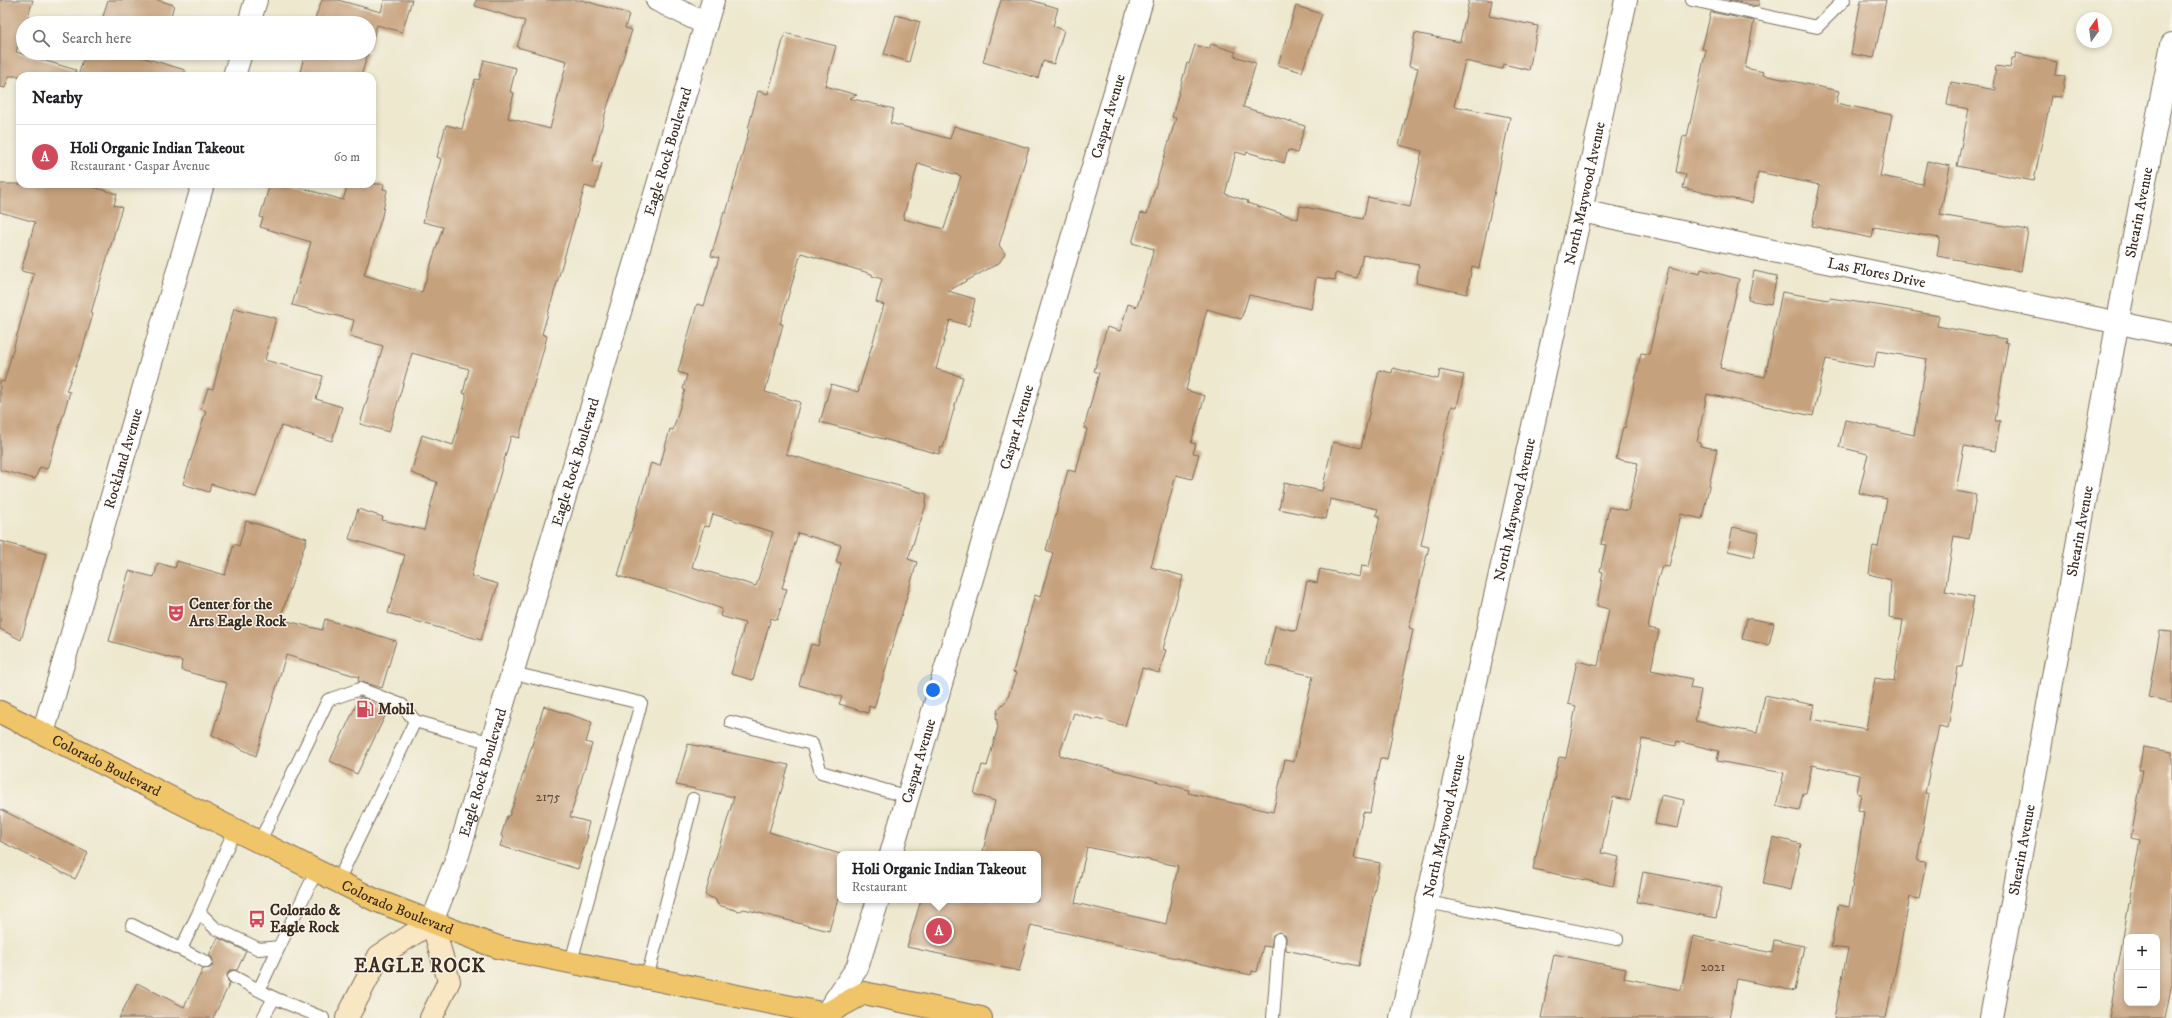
<!DOCTYPE html>
<html lang="en">
<head>
<meta charset="utf-8">
<style>
	body { margin:0; font-family:"IM FELL DW Pica",serif; background:#f6f6f6; color:#202124 }
	.controls { position:absolute; right:12px; bottom:12px; display:grid; overflow:hidden; border-radius:8px; box-shadow:0 2px 6px #0003 }
	.controls button { width:36px; height:36px; display:grid; place-items:center; padding:0; border:0; border-bottom:1px solid #e0e0e0; background:#fff; color:#202124; font:20px sans-serif }
	.compass { position:absolute; left:2076px; top:12px; width:36px; height:36px; border-radius:50%; background:#fff; box-shadow:0 2px 6px #0003; rotate:14deg }
	.you { position:absolute; left:933px; top:690px; width:14px; height:14px; margin:-10px; border:3px solid #fff; border-radius:50%; background:#1a73e8; box-shadow:0 0 0 6px #1a73e833 }
	.badge { display:grid; place-items:center; width:26px; height:26px; border-radius:50%; background:#d1495b; color:#fff; font-size:13px; font-weight:700 }
	.pin { position:absolute; translate:-50% -50%; border:2px solid #fff; box-shadow:0 1px 4px #0006 }
	.popup { position:absolute; left:837px; top:851px; width:204px; height:52px; box-sizing:border-box; display:grid; place-content:center; border-radius:8px; background:#fff; filter:drop-shadow(0 1px 3px #0005); font-size:13px; white-space:nowrap; color:#757577 }
	.popup b { font-size:15px; color:#202124 }
	.popup::after { content:''; position:absolute; left:50%; top:100%; margin-left:-8px; border:8px solid transparent; border-top-color:#fff }
	.list { margin:0; padding:0; list-style:none }
	h2 { display:flex; justify-content:space-between; align-items:center; height:52px; margin:0; padding:0 16px; font-size:17px }
	h2 small { font-size:13px; font-weight:400; color:#757577 }
	.list li { display:grid; grid-template-columns:26px 1fr auto; gap:12px; align-items:center; box-sizing:border-box; height:64px; padding:0 16px; border-top:1px solid #e0e0e0 }
	.list b { display:block; font-size:15px; white-space:nowrap }
	.list p { margin:0; font-size:13px; white-space:nowrap; color:#757577 }
	.list em { font-size:13px; font-style:normal; color:#757577 }
	.icon { flex:none; width:22px; height:22px; fill:none; stroke:currentColor; stroke-width:2; stroke-linecap:round; stroke-linejoin:round }
	.map { position:relative; flex:none; width:2172px; height:1018px; overflow:hidden }
	.search { position:absolute; background:#fff; box-shadow:0 2px 6px #0003; left:16px; top:16px; width:360px; height:44px; display:flex; align-items:center; gap:10px; box-sizing:border-box; padding:0 14px; border-radius:22px; color:#757577; font-size:15px }
	.panel { position:absolute; background:#fff; box-shadow:0 2px 6px #0003; left:16px; top:72px; width:360px; height:116px; border-radius:12px }
	.map>svg:first-child { display:block }
	.building { fill:#c6a17d; fill-rule:evenodd }
	.lines { fill:none; stroke-linecap:round; stroke-linejoin:round }
	.service-casing { stroke:#796c5c; stroke-width:14 }
	.minor-casing { stroke:#796c5c; stroke-width:24 }
	.secondary-casing { stroke:#796c5c; stroke-width:24 }
	.primary-casing { stroke:#796c5c; stroke-width:24 }
	.service { stroke:#fff; stroke-width:12 }
	.minor { stroke:#fff; stroke-width:22 }
	.secondary { stroke:#f9e7c3; stroke-width:22 }
	.primary { stroke:#f0c469; stroke-width:22 }
	.labels { text-anchor:middle; stroke-width:3; stroke-linejoin:round; paint-order:stroke }
	.number-label { font-size:13px; fill:#5e4836 }
	.street-label { font-size:15px; fill:#3b2a1e; stroke:#f7f3e8 }
	.poi-label { font-size:15px; font-weight:bold; fill:#3b2a1e; stroke:#f7f3e8; text-anchor:start }
	.district-label { font-size:19px; font-weight:bold; letter-spacing:1px; fill:#3b2a1e; stroke:#f7f3e8 }
</style>
</head>
<body>
<div class="map">
<svg width="2172" height="1018" viewBox="0 0 2172 1018">
	<rect width="100%" height="100%" fill="#f7f3e8"/>
	<filter id="ink" filterUnits="userSpaceOnUse"><feTurbulence type="fractalNoise" baseFrequency=".025" numOctaves="2"/><feDisplacementMap in="SourceGraphic" scale="8" xChannelSelector="R" yChannelSelector="G"/><feConvolveMatrix kernelMatrix="1 2 1 2 8 2 1 2 1" color-interpolation-filters="sRGB"/></filter>
	<filter id="wash" filterUnits="userSpaceOnUse"><feTurbulence type="fractalNoise" baseFrequency=".012" numOctaves="4" result="noise"/><feDisplacementMap in="SourceGraphic" scale="16" xChannelSelector="R" yChannelSelector="G"/><feGaussianBlur stdDeviation="0.9" result="paint"/><feColorMatrix in="noise" values="0 0 0 0 0 0 0 0 0 0 0 0 0 0 0 0 0 1.4 0 .05"/><feComposite in="paint" operator="in"/></filter>
	<g filter="url(#wash)">
		<rect width="100%" height="100%" fill="#ede8ce"/>
		<g id="blocks">
			<g class="building">
				<path d="M 0,0 L 33,0 L 26,23 L 23,23 L 23,31 L 16,52 L 76,70 L 75,76 L 9,76 L 5,88 L 0,87 Z"/>
				<path d="M 108,0 L 158,0 L 174,5 L 169,23 L 101,23 Z"/>
				<path d="M 322,0 L 338,0 L 381,12 L 384,0 L 412,0 L 402,32 L 377,25 L 369,51 L 369,23 L 313,23 Z"/>
				<path d="M 476,0 L 582,0 L 629,14 L 625,28 L 632,30 L 605,114 L 593,161 L 602,163 L 595,189 L 585,186 L 542,334 L 547,336 L 544,348 L 519,438 L 511,436 L 471,576 L 498,584 L 481,640 L 388,613 L 405,555 L 349,539 L 358,509 L 383,517 L 382,520 L 424,530 L 437,482 L 411,473 L 422,435 L 453,445 L 466,399 L 466,394 L 463,393 L 469,369 L 412,353 L 389,432 L 360,424 L 383,346 L 350,336 L 354,320 L 292,305 L 311,242 L 260,227 L 263,218 L 260,217 L 270,184 L 288,184 L 343,200 L 348,184 L 384,184 L 383,189 L 387,190 L 382,216 L 364,275 L 422,292 L 443,227 L 423,222 L 441,159 L 437,157 L 446,125 L 462,129 L 475,79 L 479,80 L 484,60 L 516,68 L 510,92 L 514,93 L 508,118 L 550,129 L 567,61 L 517,47 L 525,21 L 475,6 Z"/>
				<path d="M 1001,0 L 1030,0 L 1058,8 L 1053,26 L 1064,30 L 1054,64 L 1043,61 L 1038,78 L 983,62 Z"/>
				<path d="M 1469,0 L 1492,0 L 1489,16 L 1538,26 L 1529,70 L 1503,64 L 1502,69 L 1465,61 L 1454,106 L 1510,117 L 1479,268 L 1472,266 L 1467,294 L 1416,283 L 1419,265 L 1363,255 L 1357,278 L 1336,273 L 1335,280 L 1316,277 L 1311,309 L 1249,295 L 1241,319 L 1207,309 L 1186,390 L 1205,396 L 1191,443 L 1196,444 L 1193,453 L 1199,454 L 1192,479 L 1176,475 L 1151,567 L 1183,576 L 1163,649 L 1166,650 L 1159,673 L 1142,668 L 1125,726 L 1097,718 L 1096,720 L 1074,713 L 1059,755 L 1189,790 L 1188,793 L 1273,812 L 1285,760 L 1294,762 L 1313,676 L 1266,665 L 1275,626 L 1296,631 L 1307,581 L 1317,583 L 1320,569 L 1359,577 L 1361,566 L 1369,567 L 1380,516 L 1376,515 L 1378,509 L 1330,499 L 1326,519 L 1279,509 L 1284,483 L 1322,491 L 1333,442 L 1361,448 L 1379,370 L 1392,373 L 1393,368 L 1438,379 L 1440,370 L 1464,375 L 1457,407 L 1452,406 L 1446,429 L 1428,512 L 1421,545 L 1429,547 L 1409,628 L 1413,629 L 1387,760 L 1380,758 L 1370,813 L 1363,812 L 1354,858 L 1380,863 L 1359,966 L 1286,950 L 1286,936 L 1279,932 L 1273,935 L 1271,947 L 1263,946 L 1257,972 L 1252,971 L 1251,975 L 1031,925 L 1019,971 L 907,947 L 921,900 L 1038,900 L 1038,854 L 995,854 L 983,851 L 995,801 L 974,794 L 982,765 L 987,766 L 998,727 L 996,717 L 998,709 L 1007,700 L 1016,673 L 1013,672 L 1035,595 L 1040,597 L 1053,553 L 1046,550 L 1068,470 L 1076,472 L 1087,429 L 1084,428 L 1099,373 L 1094,371 L 1107,327 L 1120,331 L 1128,304 L 1137,307 L 1154,249 L 1132,243 L 1141,213 L 1147,214 L 1176,118 L 1172,117 L 1187,63 L 1189,64 L 1195,45 L 1209,49 L 1211,44 L 1236,52 L 1234,56 L 1256,63 L 1243,107 L 1305,126 L 1297,153 L 1288,150 L 1284,163 L 1247,152 L 1246,155 L 1236,152 L 1225,194 L 1248,201 L 1247,203 L 1298,219 L 1300,206 L 1363,219 L 1368,197 L 1410,207 L 1422,151 L 1399,145 L 1418,68 L 1409,66 L 1415,33 L 1460,42 ZM 1087,847 L 1178,866 L 1166,924 L 1075,903 Z"/>
				<path d="M 1728,0 L 1759,0 L 1758,6 Z"/>
				<path d="M 1861,0 L 1886,0 L 1874,58 L 1851,54 Z"/>
				<path d="M 1296,6 L 1322,14 L 1302,72 L 1278,65 Z"/>
				<path d="M 1711,12 L 1754,21 L 1745,68 L 1764,72 L 1763,75 L 1839,91 L 1836,103 L 1892,115 L 1880,176 L 1922,184 L 1927,161 L 1950,166 L 1940,215 L 2028,230 L 2021,271 L 1937,256 L 1940,238 L 1874,227 L 1872,238 L 1812,226 L 1820,185 L 1758,172 L 1752,203 L 1683,188 L 1686,174 L 1676,172 L 1683,136 L 1687,137 L 1706,50 L 1702,49 Z"/>
				<path d="M 896,15 L 920,22 L 909,62 L 884,54 Z"/>
				<path d="M 785,33 L 836,46 L 825,86 L 857,95 L 849,98 L 894,109 L 890,123 L 950,139 L 954,126 L 1029,148 L 999,245 L 1005,254 L 999,263 L 948,291 L 975,299 L 969,326 L 950,320 L 936,369 L 963,377 L 943,448 L 941,447 L 939,454 L 820,422 L 831,384 L 858,392 L 884,305 L 876,302 L 882,279 L 872,276 L 872,274 L 801,253 L 780,324 L 783,324 L 765,392 L 800,402 L 786,454 L 927,494 L 925,508 L 908,559 L 917,562 L 874,708 L 869,706 L 868,713 L 839,704 L 842,697 L 799,685 L 811,644 L 818,646 L 841,563 L 836,562 L 841,545 L 798,533 L 782,588 L 787,589 L 777,620 L 771,618 L 753,680 L 731,674 L 745,623 L 720,616 L 722,609 L 683,595 L 618,576 L 651,463 L 660,466 L 670,429 L 673,430 L 685,390 L 683,389 L 687,375 L 678,372 L 697,304 L 704,306 L 719,258 L 711,256 L 724,212 L 726,213 L 749,130 L 748,129 L 758,91 L 768,94 ZM 918,163 L 961,176 L 944,229 L 903,219 ZM 713,514 L 773,532 L 756,586 L 692,567 L 704,526 L 709,527 Z"/>
				<path d="M 85,53 L 128,53 L 185,70 L 185,76 L 78,76 Z"/>
				<path d="M 305,53 L 368,53 L 361,76 L 299,76 Z"/>
				<path d="M 2016,53 L 2057,62 L 2055,75 L 2065,76 L 2062,97 L 2051,96 L 2034,181 L 1957,166 L 1969,109 L 1947,105 L 1951,82 L 1996,90 L 1996,87 L 1993,87 L 1996,66 L 2010,68 L 2012,58 L 2015,58 Z"/>
				<path d="M 0,184 L 83,184 L 117,194 L 114,205 L 122,207 L 91,313 L 93,314 L 82,351 L 66,391 L 70,392 L 47,469 L 40,467 L 35,479 L 0,470 L 0,381 L 4,382 L 34,274 L 21,271 L 35,222 L 0,212 Z"/>
				<path d="M 1669,267 L 1700,274 L 1701,269 L 1739,279 L 1720,368 L 1765,377 L 1782,292 L 1829,300 L 1830,298 L 1883,306 L 1939,316 L 1937,326 L 2006,339 L 2005,342 L 2008,343 L 1995,421 L 2000,421 L 1995,451 L 1964,446 L 1956,491 L 1976,495 L 1969,539 L 1954,536 L 1945,591 L 1974,597 L 1962,667 L 1958,667 L 1948,728 L 1939,726 L 1925,793 L 1929,794 L 1917,861 L 1926,862 L 1919,899 L 1910,897 L 1886,1018 L 1834,1018 L 1848,949 L 1831,947 L 1838,905 L 1849,907 L 1858,852 L 1864,812 L 1858,810 L 1861,794 L 1857,793 L 1860,775 L 1812,765 L 1806,793 L 1803,793 L 1799,811 L 1776,806 L 1784,773 L 1717,761 L 1719,751 L 1677,741 L 1676,746 L 1642,739 L 1630,801 L 1613,797 L 1601,853 L 1619,857 L 1613,886 L 1533,869 L 1559,757 L 1566,758 L 1576,706 L 1568,704 L 1577,661 L 1598,666 L 1609,609 L 1597,606 L 1603,572 L 1600,571 L 1606,545 L 1601,544 L 1609,507 L 1628,511 L 1638,463 L 1616,459 L 1623,427 L 1625,428 L 1641,353 L 1649,354 ZM 1877,351 L 1927,359 L 1914,435 L 1845,420 L 1839,447 L 1868,454 L 1859,493 L 1887,499 L 1878,547 L 1873,546 L 1869,574 L 1891,580 L 1889,618 L 1903,620 L 1894,681 L 1875,678 L 1866,729 L 1811,719 L 1814,705 L 1765,695 L 1757,733 L 1695,721 L 1701,690 L 1690,688 L 1692,679 L 1651,670 L 1659,630 L 1648,628 L 1657,582 L 1662,566 L 1669,567 L 1681,514 L 1702,519 L 1717,449 L 1700,446 L 1700,443 L 1697,442 L 1707,394 L 1813,416 L 1826,359 L 1874,368 Z"/>
				<path d="M 1754,271 L 1777,276 L 1771,304 L 1748,300 Z"/>
				<path d="M 234,308 L 276,318 L 265,360 L 323,376 L 316,399 L 342,407 L 332,441 L 281,426 L 256,497 L 211,484 L 209,492 L 183,484 L 206,411 L 201,409 L 208,388 L 213,389 Z"/>
				<path d="M 246,521 L 307,538 L 280,619 L 322,630 L 325,619 L 396,641 L 382,688 L 358,681 L 359,677 L 286,655 L 256,756 L 212,735 L 227,683 L 181,670 L 182,661 L 109,641 L 129,571 L 154,577 L 158,563 L 175,568 L 177,561 L 225,575 L 234,544 L 239,546 Z"/>
				<path d="M 1733,527 L 1759,533 L 1754,557 L 1728,551 Z"/>
				<path d="M 0,541 L 46,554 L 21,640 L 0,629 Z"/>
				<path d="M 1747,618 L 1774,623 L 1769,645 L 1742,639 Z"/>
				<path d="M 2160,631 L 2172,632 L 2172,702 L 2148,697 Z"/>
				<path d="M 360,697 L 388,710 L 357,774 L 330,761 Z"/>
				<path d="M 544,706 L 592,722 L 586,742 L 592,744 L 570,817 L 589,822 L 586,834 L 588,835 L 578,869 L 500,846 L 503,837 L 501,836 L 507,816 L 509,816 L 517,794 Z"/>
				<path d="M 688,744 L 789,765 L 769,832 L 840,854 L 840,891 L 829,931 L 744,909 L 739,911 L 718,905 L 715,899 L 705,895 L 734,797 L 676,785 Z"/>
				<path d="M 2143,747 L 2172,752 L 2172,983 L 2165,1018 L 2109,1018 L 2140,840 L 2131,838 L 2143,770 L 2139,770 ZM 2127,937 L 2157,937 L 2157,1003 L 2127,1003 Z"/>
				<path d="M 1661,795 L 1684,800 L 1678,828 L 1655,824 Z"/>
				<path d="M 0,809 L 88,853 L 75,879 L 0,841 Z"/>
				<path d="M 1773,837 L 1801,844 L 1791,890 L 1763,884 Z"/>
				<path d="M 1643,872 L 1722,887 L 1716,918 L 1637,902 Z"/>
				<path d="M 1693,936 L 1772,953 L 1774,940 L 1804,946 L 1795,991 L 1737,979 L 1729,1018 L 1541,1018 L 1554,954 L 1626,969 L 1624,978 L 1681,990 Z"/>
				<path d="M 218,938 L 246,951 L 237,970 L 230,970 L 227,974 L 228,981 L 230,983 L 213,1018 L 119,1018 L 137,983 L 184,1007 L 203,969 L 210,968 L 213,965 L 212,958 L 209,955 Z"/>
			</g>
		</g>
	</g>
	<g filter="url(#ink)">
		<use href="#blocks" fill-opacity="0" stroke="#796c5c" stroke-width="1"/>
		<g class="lines">
			<g class="service-casing">
				<g id="service">
					<path d="M 1692,0 L 1817,27 L 1844,0"/>
					<path d="M 513,673 L 641,703 L 571,962"/>
					<path d="M 731,722 L 812,744 L 821,772 L 908,797"/>
					<path d="M 235,829 L 199,912 L 215,928 L 259,949 L 279,947 L 317,870"/>
					<path d="M 260,841 L 328,700 L 360,689 L 402,705 L 415,721"/>
					<path d="M 338,881 L 415,721 L 492,743"/>
					<path d="M 1427,902 L 1617,939"/>
					<path d="M 132,925 L 206,962"/>
					<path d="M 181,949 L 199,912"/>
					<path d="M 234,977 L 274,998 L 323,1018"/>
					<path d="M 647,978 L 693,799"/>
					<path d="M 259,990 L 279,947"/>
					<path d="M 263,1018 L 274,998"/>
					<path d="M 1273,1018 L 1279,939"/>
				</g>
			</g>
			<g class="minor-casing">
				<g id="minor">
					<path d="M 657,0 L 706,24"/>
					<path d="M 249,23 L 256,0"/>
					<path d="M 234,76 L 241,53"/>
					<path id="s1" d="M 1581,211 L 2172,334"/>
					<path id="s2" d="M 43,733 L 203,184"/>
					<path id="s3" d="M 891,854 L 1142,0"/>
					<path id="s4" d="M 432,922 L 458,855 L 713,0"/>
					<path d="M 823,1018 L 857,968 L 878,900"/>
					<path id="s5" d="M 1401,1018 L 1581,211 L 1626,0"/>
					<path id="s6" d="M 1991,1018 L 2125,282 L 2172,44"/>
				</g>
			</g>
			<g class="secondary-casing">
				<path id="secondary" d="M 347,1018 L 379,956 L 432,922 L 449,981 L 431,1018"/>
			</g>
			<g class="primary-casing">
				<g id="primary">
					<path id="s7" d="M 0,712 L 375,900 L 486,943 L 501,948 L 826,1014 L 864,993 L 981,1018"/>
				</g>
			</g>
			<use href="#service" class="service"/>
			<use href="#minor" class="minor"/>
			<use href="#secondary" class="secondary"/>
			<use href="#primary" class="primary"/>
		</g>
	</g>
	<defs>
		<g id="theatre-bare" transform="scale(1.38)"><path d="M-5-5.5Q0-4 5-5.5V0Q5 5 0 6Q-5 5-5 0ZM-3.3-2.5H-1v1.5H-3.3ZM1-2.5H3.3v1.5H1ZM-2.8 1Q0 5.5 2.8 1Z" fill="#d1495b" stroke="#f7f3e8" stroke-width="2.5" paint-order="stroke"/></g>
		<g id="fuel-bare" transform="scale(1.38)"><path d="M-5.5-6h7V0h2V4h1.3V-2.5L3-4.5l.8-.8L6-3V5H2.5V1h-1V6h-7ZM-4.2-4.7v3.2H.2V-4.7Z" fill="#d1495b" stroke="#f7f3e8" stroke-width="2.5" paint-order="stroke"/></g>
		<g id="bus-bare" transform="scale(1.38)"><path d="M-5-6H5V4H4V6H2V4H-2V6H-4V4H-5ZM-3.5-4V0h7V-4ZM-3.5 1.2v1.5H-2V1.2ZM2 1.2v1.5H3.5V1.2Z" fill="#d1495b" stroke="#f7f3e8" stroke-width="2.5" paint-order="stroke"/></g>
	</defs>
	<g fill-rule="evenodd">
		<use href="#theatre-bare" x="176" y="613"/>
		<use href="#fuel-bare" x="365" y="709"/>
		<use href="#bus-bare" x="257" y="919"/>
	</g>
	<g class="labels">
		<g class="number-label">
			<text x="548" y="801">2175</text>
			<text x="1713" y="971">2021</text>
		</g>
		<g class="street-label">
			<text dy="5" stroke="none"><textPath href="#s3" startOffset="769">Caspar Avenue</textPath></text>
			<text dy="5" stroke="none"><textPath href="#s4" startOffset="806">Eagle Rock Boulevard</textPath></text>
			<text dy="5" stroke="none"><textPath href="#s5" startOffset="845">North Maywood Avenue</textPath></text>
			<text dy="5" stroke="none"><textPath href="#s6" startOffset="819">Shearin Avenue</textPath></text>
			<text dy="5" stroke="none"><textPath href="#s1" startOffset="302">Las Flores Drive</textPath></text>
			<text dy="5" stroke="none"><textPath href="#s3" startOffset="445">Caspar Avenue</textPath></text>
			<text dy="5" stroke="none"><textPath href="#s2" startOffset="286">Rockland Avenue</textPath></text>
			<text dy="5" stroke="none"><textPath href="#s4" startOffset="482">Eagle Rock Boulevard</textPath></text>
			<text dy="5" stroke="none"><textPath href="#s5" startOffset="521">North Maywood Avenue</textPath></text>
			<text dy="5" stroke="none"><textPath href="#s6" startOffset="495">Shearin Avenue</textPath></text>
			<text dy="5" stroke="none"><textPath href="#s3" startOffset="97">Caspar Avenue</textPath></text>
			<text dy="5" stroke="none"><textPath href="#s7" startOffset="119">Colorado Boulevard</textPath></text>
			<text dy="5" stroke="none"><textPath href="#s4" startOffset="158">Eagle Rock Boulevard</textPath></text>
			<text dy="5" stroke="none"><textPath href="#s5" startOffset="197">North Maywood Avenue</textPath></text>
			<text dy="5" stroke="none"><textPath href="#s6" startOffset="171">Shearin Avenue</textPath></text>
			<text dy="5" stroke="none"><textPath href="#s7" startOffset="443">Colorado Boulevard</textPath></text>
		</g>
		<g class="poi-label">
			<text x="189" y="609">Center for the<tspan x="189" dy="17">Arts Eagle Rock</tspan></text>
			<text x="378" y="714">Mobil</text>
			<text x="270" y="915">Colorado &amp;<tspan x="270" dy="17">Eagle Rock</tspan></text>
		</g>
		<g class="district-label">
			<text x="420" y="972">EAGLE ROCK</text>
		</g>
	</g>
</svg>
<div class="controls">
<button>+</button>
<button>−</button>
</div>
<svg class="compass" viewBox="-18 -18 36 36"><path d="M0-13l5 13h-10z" fill="#e53935"/><path d="M0 13l5-13h-10z" fill="#757577"/></svg>
<div class="you"></div>
<div class="pin badge" style="left:939px;top:931px">A</div>
<div class="popup"><b>Holi Organic Indian Takeout</b>Restaurant</div>
<div class="search"><svg class="icon" aria-label="search" viewBox="0 0 24 24"><circle cx="10" cy="10" r="6"/><path d="M15 15l6 6"/></svg>Search here</div>
<section class="panel">
<h2>Nearby<small></small></h2>
<ul class="list">
<li><span class="badge">A</span><div><b>Holi Organic Indian Takeout</b><p>Restaurant · Caspar Avenue</p></div><em>60 m</em></li>
</ul>
</section>
</div>
</body>
</html>
